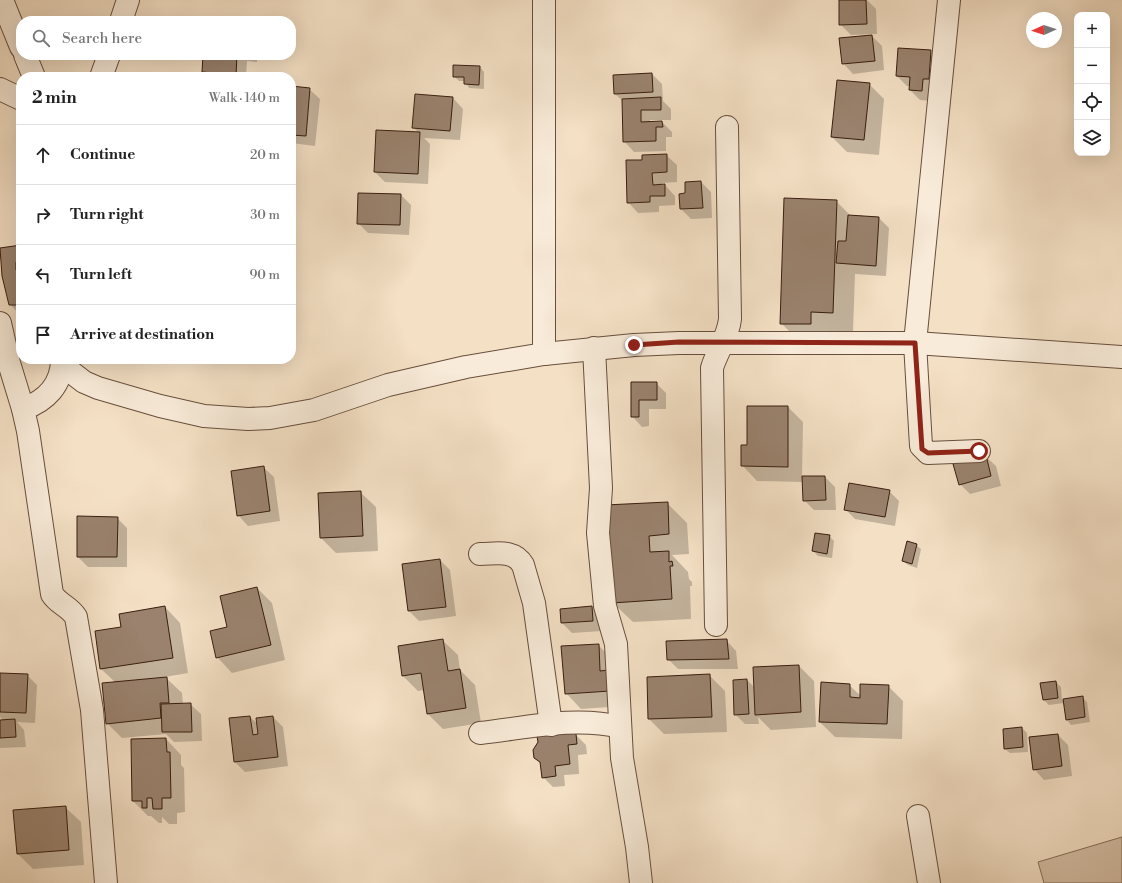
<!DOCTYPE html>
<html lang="en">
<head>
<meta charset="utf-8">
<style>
	body { margin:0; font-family:"Libre Bodoni",serif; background:#f6f6f6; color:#222 }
	.controls { position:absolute; right:12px; top:12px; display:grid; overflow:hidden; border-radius:8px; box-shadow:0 4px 16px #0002 }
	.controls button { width:36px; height:36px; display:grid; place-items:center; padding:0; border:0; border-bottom:1px solid #e0e0e0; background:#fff; color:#222; font:20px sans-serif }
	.compass { position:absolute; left:1026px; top:12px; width:36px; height:36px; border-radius:50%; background:#fff; box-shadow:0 4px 16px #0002; rotate:267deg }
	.stop { position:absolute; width:12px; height:12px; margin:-9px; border:3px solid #8f2418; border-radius:50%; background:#fff }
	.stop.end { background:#8f2418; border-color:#fff; box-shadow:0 1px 4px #0008 }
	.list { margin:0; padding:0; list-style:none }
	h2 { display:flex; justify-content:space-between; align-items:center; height:52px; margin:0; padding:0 16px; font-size:17px }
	h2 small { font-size:13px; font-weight:400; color:#767676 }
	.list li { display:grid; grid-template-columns:26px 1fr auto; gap:12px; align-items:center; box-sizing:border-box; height:60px; padding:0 16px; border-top:1px solid #e0e0e0 }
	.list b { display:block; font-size:15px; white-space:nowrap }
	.list em { font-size:13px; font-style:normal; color:#767676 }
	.icon { flex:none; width:22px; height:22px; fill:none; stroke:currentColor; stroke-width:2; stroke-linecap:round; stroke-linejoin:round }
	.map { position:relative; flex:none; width:1122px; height:883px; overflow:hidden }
	.search { position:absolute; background:#fff; box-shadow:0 4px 16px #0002; left:16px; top:16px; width:280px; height:44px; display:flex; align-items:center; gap:10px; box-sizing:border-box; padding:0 14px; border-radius:16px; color:#767676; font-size:15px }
	.panel { position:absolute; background:#fff; box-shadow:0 4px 16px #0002; left:16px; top:72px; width:280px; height:292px; border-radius:16px }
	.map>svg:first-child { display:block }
	.grass { fill:#d4bfa6; stroke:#866e5a }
	.shadow { fill:#0003 }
	.building { fill:#9a826e; stroke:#391d0f }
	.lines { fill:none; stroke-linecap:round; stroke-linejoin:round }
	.minor-casing { stroke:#684e3c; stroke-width:24 }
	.minor { stroke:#f8ebd9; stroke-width:22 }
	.route { stroke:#8f2418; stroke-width:5 }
</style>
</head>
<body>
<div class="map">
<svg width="1122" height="883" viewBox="0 0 1122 883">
	<rect width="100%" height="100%" fill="#f4e0c5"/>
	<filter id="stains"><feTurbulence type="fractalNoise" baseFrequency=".005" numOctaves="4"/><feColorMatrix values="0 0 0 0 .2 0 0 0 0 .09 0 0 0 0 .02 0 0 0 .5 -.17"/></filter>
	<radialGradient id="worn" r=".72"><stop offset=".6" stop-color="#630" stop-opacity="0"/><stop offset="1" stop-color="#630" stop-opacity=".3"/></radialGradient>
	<path class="grass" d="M 1122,837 L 1122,883 L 1044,883 L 1038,862 Z"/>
	<g class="shadow">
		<path d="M 840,0 L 867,0 L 876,9 L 877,34 L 851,35 L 840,24 Z"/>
		<path d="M 872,36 L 882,46 L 884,70 L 853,74 L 843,63 Z"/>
		<path d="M 930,51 L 940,61 L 932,101 L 920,100 L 910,90 L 910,86 L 907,86 L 897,76 Z"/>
		<path d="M 204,55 L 257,55 L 257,62 L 247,61 L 246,77 L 208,77 L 203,72 Z"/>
		<path d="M 480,67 L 484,72 L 484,89 L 469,88 L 465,81 L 459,81 L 454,76 Z"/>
		<path d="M 652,74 L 662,84 L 663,101 L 671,109 L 671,120 L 650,120 L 650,122 L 662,122 L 672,132 L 672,137 L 666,137 L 666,151 L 634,152 L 624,141 L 623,101 L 615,94 Z"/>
		<path d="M 869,84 L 884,99 L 879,155 L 847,152 L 832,137 Z"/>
		<path d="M 291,87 L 309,89 L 320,99 L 315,146 L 291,143 Z"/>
		<path d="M 453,98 L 463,109 L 460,140 L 424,138 L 430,144 L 428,184 L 385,182 L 375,172 L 419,133 L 413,127 Z"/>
		<path d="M 666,155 L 677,165 L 677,182 L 662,183 L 662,186 L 665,185 L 675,196 L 675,205 L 659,206 L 659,212 L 638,213 L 628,202 L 643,161 Z"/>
		<path d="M 701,182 L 711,192 L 712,218 L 691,219 L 681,209 Z"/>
		<path d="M 401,195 L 411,205 L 409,235 L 368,233 L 358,223 Z"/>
		<path d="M 836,201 L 851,216 L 879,218 L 889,228 L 886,276 L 855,274 L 853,332 L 831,332 L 830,344 L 801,343 L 781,323 Z"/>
		<path d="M 21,247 L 21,315 L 20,315 L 10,304 L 3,276 L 0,249 Z"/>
		<path d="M 632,383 L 656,383 L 666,393 L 666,409 L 649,409 L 649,426 L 642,427 L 632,416 Z"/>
		<path d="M 788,407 L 803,422 L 802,477 L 825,477 L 835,487 L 836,510 L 814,510 L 804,500 L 803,482 L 757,481 L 742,465 L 748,446 Z"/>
		<path d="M 985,456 L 996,466 L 1001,486 L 970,494 L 960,484 Z"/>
		<path d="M 263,467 L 274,477 L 280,521 L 248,526 L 238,515 Z"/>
		<path d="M 889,491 L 899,501 L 895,526 L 855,519 L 845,509 Z"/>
		<path d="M 360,492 L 376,507 L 378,551 L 336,553 L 321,538 L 319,494 Z"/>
		<path d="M 667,503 L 687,523 L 689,554 L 672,555 L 688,572 L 689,579 L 692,582 L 692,586 L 690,586 L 691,619 L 633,622 L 613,603 L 611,566 Z"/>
		<path d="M 117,518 L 127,528 L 127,567 L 88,567 L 78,557 Z"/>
		<path d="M 829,536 L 834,541 L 832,558 L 818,556 L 813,551 Z"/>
		<path d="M 916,545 L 921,549 L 917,568 L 908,565 L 903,561 Z"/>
		<path d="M 440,560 L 450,570 L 456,616 L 419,621 L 409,611 L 403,565 Z"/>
		<path d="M 257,588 L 272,603 L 285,660 L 232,673 L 217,657 Z"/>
		<path d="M 165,607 L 180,623 L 188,673 L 165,677 L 182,693 L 183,704 L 190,704 L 201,714 L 202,741 L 174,742 L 166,734 L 122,738 L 107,723 L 115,682 L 101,669 L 96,632 L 122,628 Z"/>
		<path d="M 592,607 L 602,618 L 602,631 L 572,633 L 562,623 L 561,610 Z"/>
		<path d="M 442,640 L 458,655 L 460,670 L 475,685 L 481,723 L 443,729 L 428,714 L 424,690 L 418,691 L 403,676 Z"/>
		<path d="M 726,640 L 736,651 L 738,669 L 678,669 L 668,659 Z"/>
		<path d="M 598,645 L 613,660 L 624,706 L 581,709 L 566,693 Z"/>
		<path d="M 799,666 L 814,681 L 816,727 L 771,730 L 758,717 L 759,724 L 745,724 L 735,714 L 747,680 L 755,688 Z"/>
		<path d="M 0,674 L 27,675 L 37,685 L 35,723 L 17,722 L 24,730 L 26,747 L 0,748 L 0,721 L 4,721 L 0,717 Z"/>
		<path d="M 710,676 L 725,691 L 727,732 L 664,734 L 649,719 Z"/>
		<path d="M 1056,682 L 1061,687 L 1062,700 L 1082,697 L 1087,702 L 1090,722 L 1071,725 L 1067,720 L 1064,703 L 1049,705 L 1044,700 Z"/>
		<path d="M 849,685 L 861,696 L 888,686 L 903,701 L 902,739 L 835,737 L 820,722 Z"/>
		<path d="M 250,717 L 258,724 L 273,717 L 283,727 L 288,766 L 245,772 L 235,762 Z"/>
		<path d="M 1022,728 L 1027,733 L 1028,752 L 1010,753 L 1005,749 Z"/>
		<path d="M 570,729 L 586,745 L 587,754 L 578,755 L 579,774 L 564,775 L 565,786 L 553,787 L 543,777 L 541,764 L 535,758 L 539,743 Z"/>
		<path d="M 1058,735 L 1068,745 L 1072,776 L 1044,780 L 1034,769 Z"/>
		<path d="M 166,739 L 181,755 L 181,765 L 184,768 L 185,812 L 177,813 L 177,824 L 169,824 L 162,817 L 162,823 L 159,823 L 151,816 L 148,816 L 133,801 Z"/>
		<path d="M 65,807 L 81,822 L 84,865 L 33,869 L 18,854 Z"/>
	</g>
	<g class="building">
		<path d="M 839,0 L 866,0 L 867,24 L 839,25 Z"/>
		<path d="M 872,35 L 875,61 L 842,64 L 839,38 Z"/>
		<path d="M 898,48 L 931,50 L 929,79 L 923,79 L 922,91 L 909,90 L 910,77 L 896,76 Z"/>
		<path d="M 203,55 L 237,55 L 236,75 L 202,72 Z"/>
		<path d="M 453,65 L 480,66 L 479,85 L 464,84 L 464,77 L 453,77 Z"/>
		<path d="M 652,73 L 653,92 L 614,94 L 613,75 Z"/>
		<path d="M 837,80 L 870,83 L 864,140 L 831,137 Z"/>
		<path d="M 291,86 L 310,88 L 306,136 L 291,135 Z"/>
		<path d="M 415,94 L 453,97 L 450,131 L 412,128 Z"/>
		<path d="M 661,97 L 661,110 L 641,110 L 641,122 L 662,121 L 663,127 L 656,127 L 656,141 L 623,142 L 622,99 Z"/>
		<path d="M 376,130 L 420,132 L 418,174 L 374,172 Z"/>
		<path d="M 667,154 L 667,172 L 652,173 L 653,185 L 665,184 L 665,196 L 650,196 L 650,202 L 627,203 L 626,160 L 642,160 L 642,155 Z"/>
		<path d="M 701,181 L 703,208 L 680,209 L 679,194 L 685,193 L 685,182 Z"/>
		<path d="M 358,193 L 401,194 L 400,225 L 357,224 Z"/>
		<path d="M 784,198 L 837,200 L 833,313 L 811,312 L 811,324 L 780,324 Z"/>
		<path d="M 848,215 L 879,217 L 876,266 L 836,263 L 838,241 L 846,241 Z"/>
		<path d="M 21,245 L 21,261 L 16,262 L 16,270 L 21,269 L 21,305 L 9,305 L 2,276 L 0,248 Z"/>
		<path d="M 631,382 L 657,382 L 657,400 L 639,400 L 639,417 L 631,417 Z"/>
		<path d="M 747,406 L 788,406 L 788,467 L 741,466 L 741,445 L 747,445 Z"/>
		<path d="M 986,455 L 991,476 L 959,485 L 953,464 Z"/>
		<path d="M 264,466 L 270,511 L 237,516 L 231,471 Z"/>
		<path d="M 802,476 L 825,476 L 826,500 L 803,501 Z"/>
		<path d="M 849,483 L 890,490 L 885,517 L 844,510 Z"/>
		<path d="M 361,491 L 363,536 L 320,538 L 318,493 Z"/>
		<path d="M 668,502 L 669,534 L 649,536 L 650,552 L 669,551 L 669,562 L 672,561 L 673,566 L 670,566 L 672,599 L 612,603 L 605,505 Z"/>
		<path d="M 77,516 L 118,517 L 117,557 L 77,557 Z"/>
		<path d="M 815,533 L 830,535 L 827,554 L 812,551 Z"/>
		<path d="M 907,541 L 917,544 L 912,564 L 902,561 Z"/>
		<path d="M 440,559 L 446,607 L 408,611 L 402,564 Z"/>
		<path d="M 257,587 L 271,645 L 216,658 L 210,631 L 227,627 L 220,596 Z"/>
		<path d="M 165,606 L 173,658 L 100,669 L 95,631 L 121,627 L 119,614 Z"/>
		<path d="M 592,606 L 593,621 L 561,623 L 560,609 Z"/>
		<path d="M 443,639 L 448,671 L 460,669 L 466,708 L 427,714 L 421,673 L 402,676 L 398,646 Z"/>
		<path d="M 727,639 L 729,659 L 667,660 L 666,641 Z"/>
		<path d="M 599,644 L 600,671 L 608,670 L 610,691 L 565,694 L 561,646 Z"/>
		<path d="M 799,665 L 801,712 L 755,715 L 753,667 Z"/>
		<path d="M 0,673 L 28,674 L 26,713 L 0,712 Z"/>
		<path d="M 710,674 L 712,717 L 648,719 L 647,677 Z"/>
		<path d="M 167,677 L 169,703 L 160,703 L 161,718 L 106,724 L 102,683 Z"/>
		<path d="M 747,679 L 749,714 L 734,715 L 733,680 Z"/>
		<path d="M 1056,681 L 1058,698 L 1043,700 L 1040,683 Z"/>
		<path d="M 821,682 L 850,684 L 850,697 L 860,698 L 860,684 L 889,685 L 887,724 L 819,722 Z"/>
		<path d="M 1083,696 L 1085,717 L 1066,720 L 1063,699 Z"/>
		<path d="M 191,703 L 192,732 L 162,732 L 161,704 Z"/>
		<path d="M 250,716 L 253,735 L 258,734 L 256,718 L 273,716 L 278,757 L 234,762 L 229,718 Z"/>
		<path d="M 15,719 L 16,737 L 0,738 L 0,720 Z"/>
		<path d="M 570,727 L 576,734 L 577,744 L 568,745 L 570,764 L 555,766 L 556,776 L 542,778 L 540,762 L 534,758 L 533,750 L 538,742 L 536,731 Z"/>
		<path d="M 1022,727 L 1023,747 L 1004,749 L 1003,729 Z"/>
		<path d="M 1058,734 L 1062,766 L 1033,770 L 1029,737 Z"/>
		<path d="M 166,738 L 167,752 L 170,752 L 171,798 L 162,798 L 162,809 L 153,809 L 152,798 L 147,798 L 147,808 L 142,808 L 142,801 L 132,801 L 131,739 Z"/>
		<path d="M 66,806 L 69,850 L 17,854 L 13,810 Z"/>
	</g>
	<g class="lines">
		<g class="minor-casing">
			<g id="minor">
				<path d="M 2,0 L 21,47"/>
				<path d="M 544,0 L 544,354"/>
				<path d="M 949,0 L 915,343 L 921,446 L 928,453 L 979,451"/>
				<path d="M 121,21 L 128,0"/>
				<path d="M 25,55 L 34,77"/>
				<path d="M 101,77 L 109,55"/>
				<path d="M 0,89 L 21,99"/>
				<path d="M 0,323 L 9,363 L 23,409 L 28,431 L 52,594 C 58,604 69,606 76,617 L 92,710 L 106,883"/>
				<path d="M 594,348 L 601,488 L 598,533 L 605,606 L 616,644 L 622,758 L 637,847 L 641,883"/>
				<path d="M 62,365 L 84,382 L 98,388 L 160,406 L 204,416 L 248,419 L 270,418 L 314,410 L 388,385 L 466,367 L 544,354 L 634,345 L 679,343 L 915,343 L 1122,357"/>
				<path d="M 23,409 C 46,401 62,385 62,359"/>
				<path d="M 480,554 C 496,554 514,549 523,565 L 534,603 L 551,725"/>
				<path d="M 716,625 L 712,368 C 717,351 728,338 730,319 L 727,127"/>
				<path d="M 480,733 C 526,728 575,716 620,727"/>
				<path d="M 918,816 L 929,883"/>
			</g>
		</g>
		<use href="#minor" class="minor"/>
	</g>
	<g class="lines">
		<path class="route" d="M 634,345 L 679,342 L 915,343 L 922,449 L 928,453 L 979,451"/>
	</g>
	<rect width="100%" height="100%" filter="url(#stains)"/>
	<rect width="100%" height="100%" fill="url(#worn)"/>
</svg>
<div class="controls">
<button>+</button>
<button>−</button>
<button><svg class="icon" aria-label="locate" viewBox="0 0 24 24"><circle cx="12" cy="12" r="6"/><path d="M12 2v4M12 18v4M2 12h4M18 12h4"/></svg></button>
<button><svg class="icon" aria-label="layers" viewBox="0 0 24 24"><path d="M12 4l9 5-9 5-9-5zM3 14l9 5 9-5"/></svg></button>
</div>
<svg class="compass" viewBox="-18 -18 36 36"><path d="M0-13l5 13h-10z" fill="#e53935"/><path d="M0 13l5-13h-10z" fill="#767676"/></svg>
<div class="stop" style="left:979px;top:451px"></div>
<div class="stop end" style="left:634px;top:345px"></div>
<div class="search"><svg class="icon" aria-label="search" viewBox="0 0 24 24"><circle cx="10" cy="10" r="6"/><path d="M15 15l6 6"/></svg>Search here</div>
<section class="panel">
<h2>2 min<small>Walk · 140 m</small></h2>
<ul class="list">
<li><svg class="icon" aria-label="ahead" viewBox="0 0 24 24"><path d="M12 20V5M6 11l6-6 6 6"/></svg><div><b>Continue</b></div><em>20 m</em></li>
<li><svg class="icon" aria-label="right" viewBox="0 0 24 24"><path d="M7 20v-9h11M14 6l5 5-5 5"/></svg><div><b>Turn right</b></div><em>30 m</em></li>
<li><svg class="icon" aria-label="left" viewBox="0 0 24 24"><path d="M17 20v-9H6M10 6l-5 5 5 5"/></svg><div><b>Turn left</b></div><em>90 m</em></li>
<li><svg class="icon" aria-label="arrive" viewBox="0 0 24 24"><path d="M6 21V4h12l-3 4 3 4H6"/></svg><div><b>Arrive at destination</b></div></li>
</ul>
</section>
</div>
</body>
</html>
